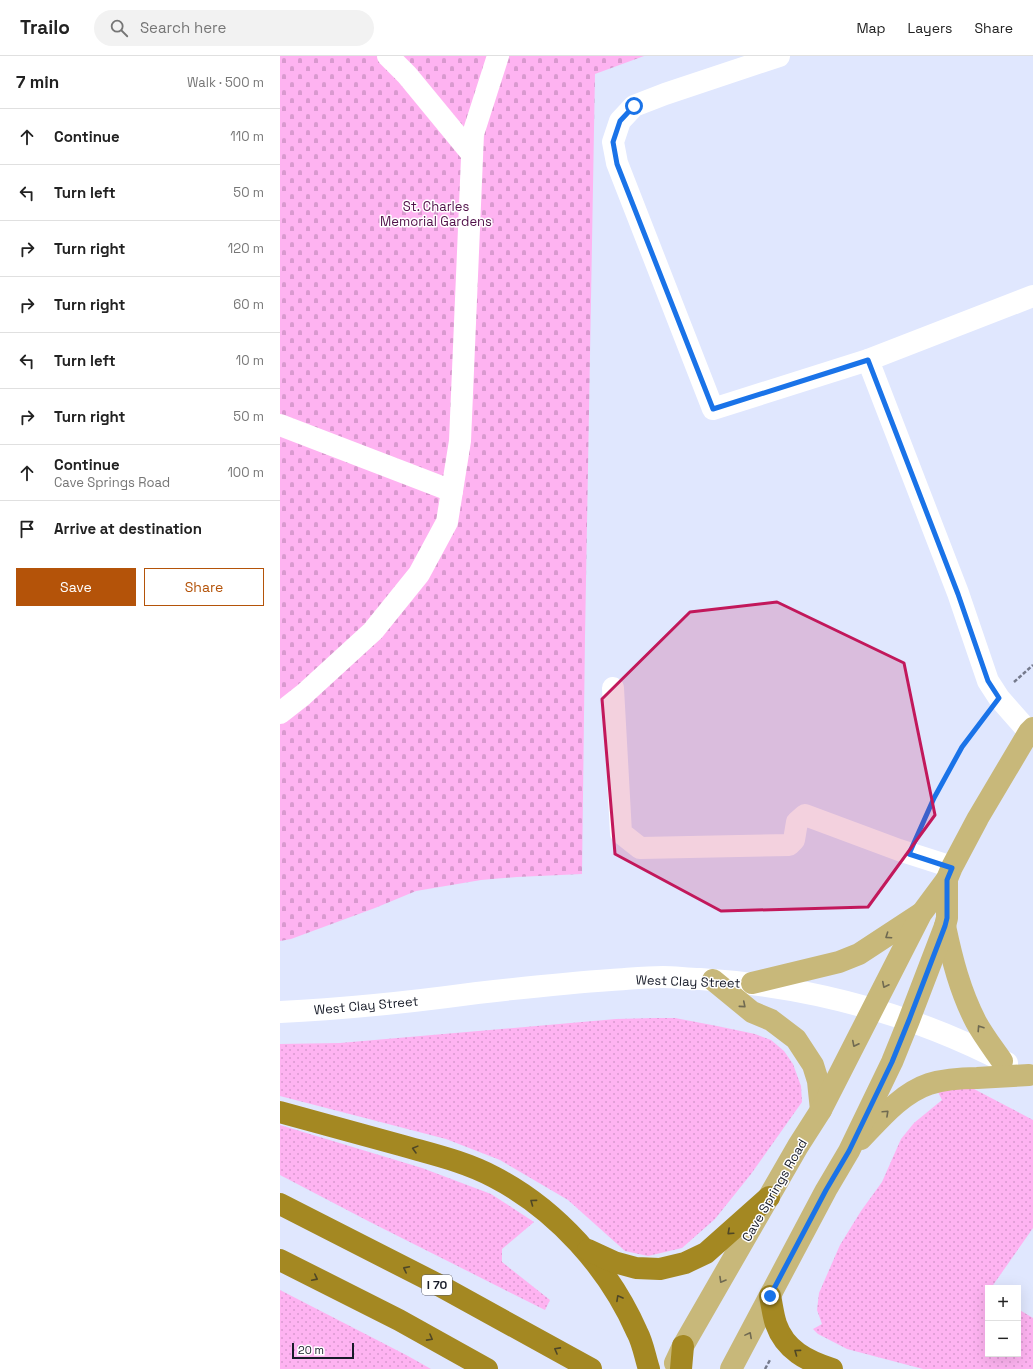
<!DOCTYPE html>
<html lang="en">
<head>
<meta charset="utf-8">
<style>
	body { margin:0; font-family:"Space Grotesk",sans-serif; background:#f2f2f2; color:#222 }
	.controls { position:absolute; right:12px; bottom:12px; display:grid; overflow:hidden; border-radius:0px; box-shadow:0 4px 16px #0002 }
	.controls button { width:36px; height:36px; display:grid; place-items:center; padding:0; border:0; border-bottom:1px solid #e0e0e0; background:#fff; color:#222; font:20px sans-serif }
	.scale { position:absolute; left:12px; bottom:10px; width:62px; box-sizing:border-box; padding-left:4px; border:2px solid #171b28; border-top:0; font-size:11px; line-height:14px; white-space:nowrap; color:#171b28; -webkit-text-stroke:3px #fff; paint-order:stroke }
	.stop { position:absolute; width:12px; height:12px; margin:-9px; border:3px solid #1a73e8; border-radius:50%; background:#fff }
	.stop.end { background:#1a73e8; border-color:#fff; box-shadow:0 1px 4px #0008 }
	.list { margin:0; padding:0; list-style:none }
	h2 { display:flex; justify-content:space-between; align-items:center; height:52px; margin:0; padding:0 16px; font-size:17px }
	h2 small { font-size:13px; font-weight:400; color:#767676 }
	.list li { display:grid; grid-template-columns:26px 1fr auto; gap:12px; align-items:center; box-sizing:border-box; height:56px; padding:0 16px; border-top:1px solid #e0e0e0 }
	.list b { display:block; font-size:15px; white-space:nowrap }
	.list p { margin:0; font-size:13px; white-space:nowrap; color:#767676 }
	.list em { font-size:13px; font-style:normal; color:#767676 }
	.actions { display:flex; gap:8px; padding:12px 16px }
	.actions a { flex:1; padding:9px 0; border:1px solid #b45309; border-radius:0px; text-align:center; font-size:14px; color:#b45309 }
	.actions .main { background:#b45309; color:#fff }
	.icon { flex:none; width:22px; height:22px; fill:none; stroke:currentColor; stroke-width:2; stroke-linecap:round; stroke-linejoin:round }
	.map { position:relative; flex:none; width:753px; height:1313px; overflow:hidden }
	header { display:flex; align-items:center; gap:24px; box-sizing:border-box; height:56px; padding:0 20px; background:#fff; border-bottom:1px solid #e0e0e0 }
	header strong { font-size:19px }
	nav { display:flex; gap:22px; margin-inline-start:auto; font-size:14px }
	.search { width:280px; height:36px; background:#f2f2f2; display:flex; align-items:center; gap:10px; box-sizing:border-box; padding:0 14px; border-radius:22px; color:#767676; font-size:15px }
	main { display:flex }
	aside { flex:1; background:#fff }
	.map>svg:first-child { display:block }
	.grass { fill:url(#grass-dots) }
	.cemetery { fill:url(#cemetery-stones) }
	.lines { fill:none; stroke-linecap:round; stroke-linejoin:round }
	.path { stroke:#757a8c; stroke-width:2.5; stroke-dasharray:4 2; stroke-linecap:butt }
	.minor { stroke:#fff; stroke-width:22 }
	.major { stroke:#c8b87a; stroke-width:22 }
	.highway { stroke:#a48822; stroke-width:22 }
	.oneway { stroke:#706a51 }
	.oneway2 { stroke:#4f4726 }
	.route { stroke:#1a73e8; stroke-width:5 }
	.marked { fill:#c2185b; fill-opacity:0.2; stroke:#c2185b; stroke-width:3; stroke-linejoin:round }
	.labels { text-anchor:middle; stroke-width:3; stroke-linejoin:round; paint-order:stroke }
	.shield { fill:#fff; stroke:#5d5f68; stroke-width:1 }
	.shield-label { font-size:12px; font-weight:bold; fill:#171b28 }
	.park-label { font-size:13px; fill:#501049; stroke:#fff }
	.street-label { font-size:13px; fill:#171b28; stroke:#fff }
</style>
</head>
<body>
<header>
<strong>Trailo</strong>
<div class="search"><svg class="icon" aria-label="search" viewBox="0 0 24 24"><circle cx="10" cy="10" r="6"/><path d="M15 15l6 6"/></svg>Search here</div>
<nav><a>Map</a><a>Layers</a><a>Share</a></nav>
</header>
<main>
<aside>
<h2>7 min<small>Walk · 500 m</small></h2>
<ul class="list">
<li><svg class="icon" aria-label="ahead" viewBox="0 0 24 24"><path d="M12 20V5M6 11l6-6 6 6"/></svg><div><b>Continue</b></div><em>110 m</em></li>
<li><svg class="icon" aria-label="left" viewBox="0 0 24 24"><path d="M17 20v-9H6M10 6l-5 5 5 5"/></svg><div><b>Turn left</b></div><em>50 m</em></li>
<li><svg class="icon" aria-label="right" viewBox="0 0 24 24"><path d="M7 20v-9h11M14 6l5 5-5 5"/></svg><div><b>Turn right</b></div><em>120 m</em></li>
<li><svg class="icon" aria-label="right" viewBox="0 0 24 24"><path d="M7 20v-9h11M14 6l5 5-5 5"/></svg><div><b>Turn right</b></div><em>60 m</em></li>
<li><svg class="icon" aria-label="left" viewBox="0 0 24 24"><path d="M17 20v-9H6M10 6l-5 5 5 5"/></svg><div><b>Turn left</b></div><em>10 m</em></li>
<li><svg class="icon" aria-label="right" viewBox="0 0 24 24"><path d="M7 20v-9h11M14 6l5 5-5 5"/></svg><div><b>Turn right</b></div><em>50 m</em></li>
<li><svg class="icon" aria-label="ahead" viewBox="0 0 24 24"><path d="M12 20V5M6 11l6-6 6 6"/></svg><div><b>Continue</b><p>Cave Springs Road</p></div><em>100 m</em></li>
<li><svg class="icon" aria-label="arrive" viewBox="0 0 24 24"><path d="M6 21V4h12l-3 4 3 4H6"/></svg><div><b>Arrive at destination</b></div></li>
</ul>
<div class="actions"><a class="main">Save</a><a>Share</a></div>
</aside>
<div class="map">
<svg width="753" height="1313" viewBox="0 0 753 1313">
	<defs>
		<pattern id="grass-dots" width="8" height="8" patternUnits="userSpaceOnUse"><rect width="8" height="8" fill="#feb3f1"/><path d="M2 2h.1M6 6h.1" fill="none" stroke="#d999cf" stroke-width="1.8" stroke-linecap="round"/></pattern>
		<pattern id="cemetery-stones" width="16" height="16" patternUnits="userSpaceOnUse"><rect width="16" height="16" fill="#feb3f1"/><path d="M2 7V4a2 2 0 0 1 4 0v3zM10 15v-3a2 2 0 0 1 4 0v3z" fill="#d999cf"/></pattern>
	</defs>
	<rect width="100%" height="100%" fill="#e0e7fe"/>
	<g class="grass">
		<path d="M 375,962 L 395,962 L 437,970 L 475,978 L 491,984 L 504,995 L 513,1008 L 521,1030 L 522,1046 L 471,1118 L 435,1163 L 402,1192 L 368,1200 L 345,1195 L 288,1144 L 220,1104 L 166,1083 L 0,1040 L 0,988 L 60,987 L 336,963 Z"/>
		<path d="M 674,1031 L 694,1033 L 753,1064 L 753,1172 L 711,1232 L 708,1232 L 708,1298 L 738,1298 L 738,1253 L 753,1262 L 753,1313 L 643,1313 L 567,1293 L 538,1278 L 533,1273 L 542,1268 L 537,1254 L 539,1237 L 560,1189 L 581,1155 L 602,1126 L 621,1083 L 634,1067 L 662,1044 L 657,1034 Z"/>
		<path d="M 0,1069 L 142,1112 L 211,1138 L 254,1166 L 222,1193 L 222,1206 L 270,1244 L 265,1254 L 90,1166 L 0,1119 Z"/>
		<path d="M 0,1234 L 128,1300 L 151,1313 L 0,1313 Z"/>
	</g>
	<path class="cemetery" d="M 0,0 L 364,0 L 315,18 L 305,581 L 302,818 L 237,821 L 201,824 L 136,835 L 95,852 L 11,883 L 0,885 Z"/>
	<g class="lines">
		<g class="path">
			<path d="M 734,626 L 753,609"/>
			<path d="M 638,777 L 654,741 L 682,691 L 706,659"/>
			<path d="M 485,1313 L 490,1304"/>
		</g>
		<g class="minor">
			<path d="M 108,0 L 127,19 L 192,98"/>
			<path d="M 499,0 L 385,38 L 354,50 L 340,65 L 333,86 L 337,107 L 433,353 L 588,304 L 753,240"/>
			<path d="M 588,304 L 678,537 L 708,625 L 719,642 L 749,676"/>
			<path d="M 0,369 L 172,435"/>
			<path d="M 333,632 L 341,777 L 360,792 L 509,789 L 514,784 L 517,766 L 525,759 L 619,794 L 672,811"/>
			<path d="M 0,657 L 23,639 L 93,575 L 139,518 L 167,466 L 180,385 L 193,78 L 218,0"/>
			<path d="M 0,956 C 66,953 131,946 197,937 C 241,932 286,927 331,924 C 348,923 365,921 383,921 C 395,921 408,923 420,923 C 528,930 631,957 727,1007"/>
		</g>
		<g class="major">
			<path d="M 665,870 C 672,903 680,935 696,966 C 703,979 713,992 722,1005"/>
			<path d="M 433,924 L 472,956 L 491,964 L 516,983 L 533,1009 L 538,1025 L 541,1054"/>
			<path d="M 472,927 L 559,906 L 579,898 L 640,858"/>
			<path d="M 581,1083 C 601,1062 622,1037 649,1028 C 665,1023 681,1022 697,1022 C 715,1021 732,1020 749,1019"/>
			<path d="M 395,1307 L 403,1290 L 518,1090 L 541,1054 L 641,858 L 667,823 L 672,811 L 698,762 L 749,676 L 753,672"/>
			<path d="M 451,1313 L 546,1134 L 569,1095 L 612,1006 L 629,964 L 665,870 L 667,862 L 667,823"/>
		</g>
		<g class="highway">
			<path d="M 0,1056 C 40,1067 80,1078 120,1089 C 151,1098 184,1105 214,1121 C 276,1153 329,1212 357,1276 C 363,1287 365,1301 369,1313"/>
			<path d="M 0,1148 L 155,1227 L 311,1313"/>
			<path d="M 308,1194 L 334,1206 L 356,1212 L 380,1213 L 405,1207 L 426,1197 L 489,1141"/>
			<path d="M 0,1204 L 119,1264 L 207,1313"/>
			<path d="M 490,1240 C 492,1249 493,1259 496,1268 C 505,1294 527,1305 552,1313"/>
			<path d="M 401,1313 L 403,1290"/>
		</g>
	</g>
	<defs><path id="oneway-chevron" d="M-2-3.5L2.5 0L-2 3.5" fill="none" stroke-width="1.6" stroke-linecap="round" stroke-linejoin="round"/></defs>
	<g class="oneway">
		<use href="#oneway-chevron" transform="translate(608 880) rotate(146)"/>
		<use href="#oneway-chevron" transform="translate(605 929) rotate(117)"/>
		<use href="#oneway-chevron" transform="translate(463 949) rotate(40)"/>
		<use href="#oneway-chevron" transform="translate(700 972) rotate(-123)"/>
		<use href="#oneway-chevron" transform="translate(575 988) rotate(117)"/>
		<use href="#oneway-chevron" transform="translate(606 1057) rotate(-43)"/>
		<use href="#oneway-chevron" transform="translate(442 1224) rotate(120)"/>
		<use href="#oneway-chevron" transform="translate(469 1279) rotate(-62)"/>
	</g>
	<g class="oneway2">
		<use href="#oneway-chevron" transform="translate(135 1093) rotate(-165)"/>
		<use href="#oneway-chevron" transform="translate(253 1146) rotate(-144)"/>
		<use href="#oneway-chevron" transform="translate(450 1176) rotate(138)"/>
		<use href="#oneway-chevron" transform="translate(126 1213) rotate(-153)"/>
		<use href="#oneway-chevron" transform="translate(35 1222) rotate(27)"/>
		<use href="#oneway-chevron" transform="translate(339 1242) rotate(-119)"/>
		<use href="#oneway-chevron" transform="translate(150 1282) rotate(29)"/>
		<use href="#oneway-chevron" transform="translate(277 1294) rotate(-151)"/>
		<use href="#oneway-chevron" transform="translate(517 1296) rotate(-144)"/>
	</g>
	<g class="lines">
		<path class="route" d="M 354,50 L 340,65 L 333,86 L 337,108 L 433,353 L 588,304 L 678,538 L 708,625 L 719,642 L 682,691 L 654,742 L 629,798 L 672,812 L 667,824 L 667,862 L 665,870 L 629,964 L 612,1006 L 569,1095 L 546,1134 L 490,1240"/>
	</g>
	<path class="marked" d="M 497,546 L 624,607 L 655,759 L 588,851 L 441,855 L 335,798 L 322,643 L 410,556 Z"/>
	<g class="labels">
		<rect class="shield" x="142" y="1219" width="30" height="20" rx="3"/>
		<g class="shield-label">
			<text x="157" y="1233">I 70</text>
		</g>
		<g class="park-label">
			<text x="156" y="155">St. Charles<tspan x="156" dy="15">Memorial Gardens</tspan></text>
		</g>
		<g class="street-label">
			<text transform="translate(408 925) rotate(2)" y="5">West Clay Street</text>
			<text transform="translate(86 949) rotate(-5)" y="5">West Clay Street</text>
			<text transform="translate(494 1134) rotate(-60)" y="5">Cave Springs Road</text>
		</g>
	</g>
</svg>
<div class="controls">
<button>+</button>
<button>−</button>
</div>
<div class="scale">20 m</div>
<div class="stop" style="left:354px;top:50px"></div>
<div class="stop end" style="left:490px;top:1240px"></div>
</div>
</main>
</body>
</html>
